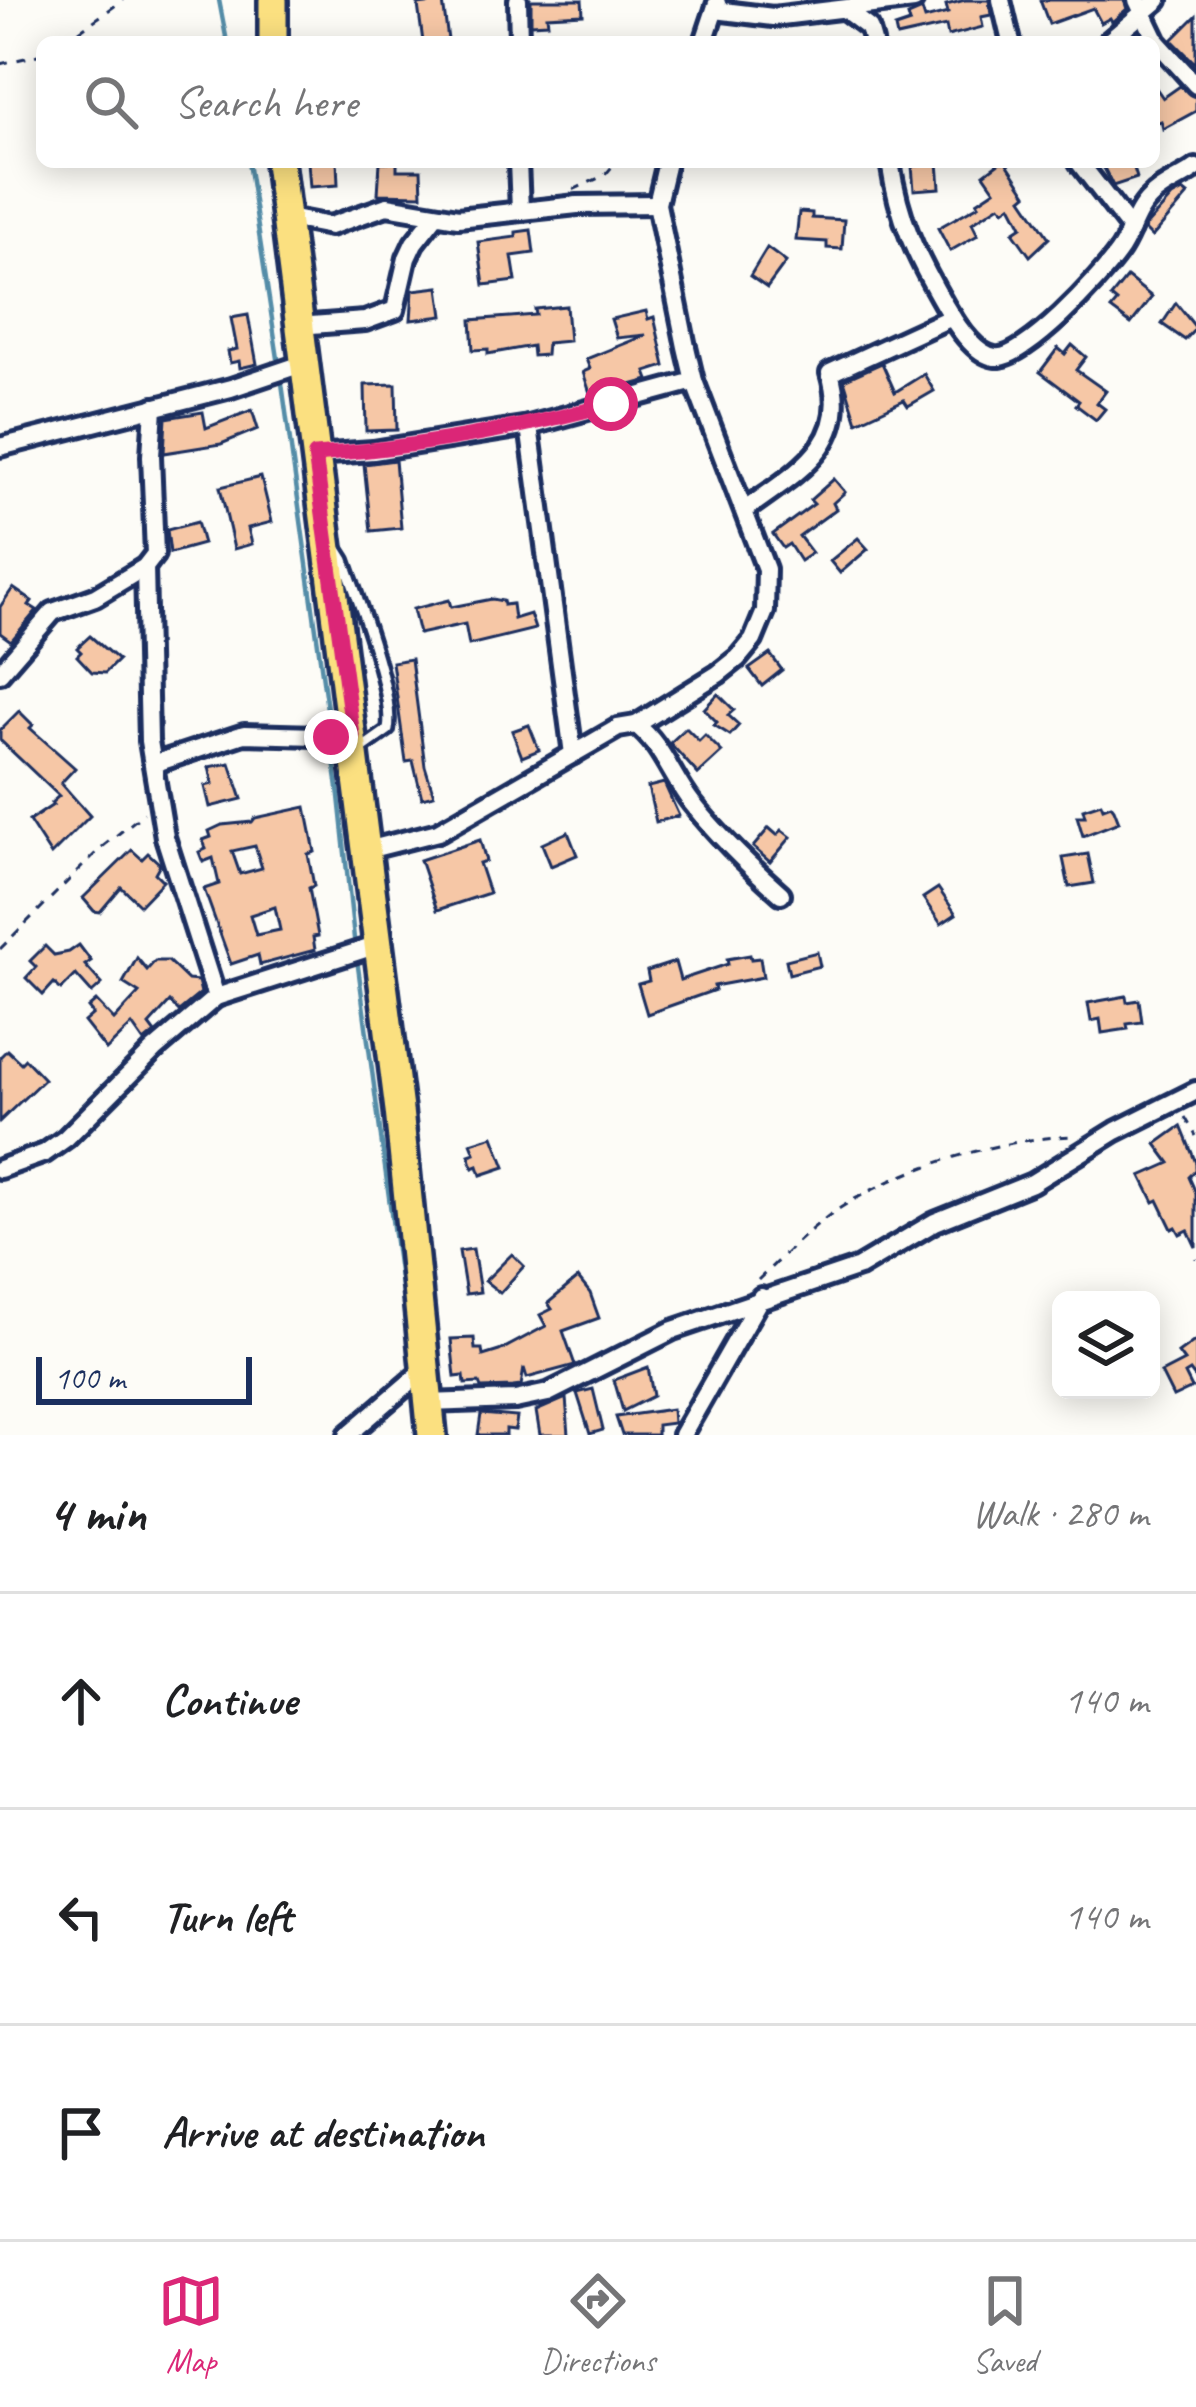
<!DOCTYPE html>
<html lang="en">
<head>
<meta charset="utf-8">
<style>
	body { margin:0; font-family:Caveat,sans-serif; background:#f6f6f6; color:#202124 }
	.controls { position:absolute; right:36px; bottom:36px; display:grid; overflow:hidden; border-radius:18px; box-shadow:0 6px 30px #0003 }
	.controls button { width:108px; height:108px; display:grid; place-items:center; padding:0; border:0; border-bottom:3px solid #e0e0e0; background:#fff; color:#202124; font:60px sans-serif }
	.scale { position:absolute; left:36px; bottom:30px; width:216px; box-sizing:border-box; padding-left:12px; border:6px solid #1b2f5e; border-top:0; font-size:33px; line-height:42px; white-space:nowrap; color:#1b2f5e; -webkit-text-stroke:9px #fdfcf7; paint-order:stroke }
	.stop { position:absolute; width:36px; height:36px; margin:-27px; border:9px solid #db2777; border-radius:50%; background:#fff }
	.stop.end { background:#db2777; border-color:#fff; box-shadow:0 3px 12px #0008 }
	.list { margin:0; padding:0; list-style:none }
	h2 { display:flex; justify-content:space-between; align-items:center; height:156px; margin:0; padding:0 48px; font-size:51px }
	h2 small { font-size:39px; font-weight:400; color:#757577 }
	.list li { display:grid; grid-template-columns:78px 1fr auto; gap:36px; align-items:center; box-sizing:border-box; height:216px; padding:0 48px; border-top:3px solid #e0e0e0 }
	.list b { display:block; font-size:45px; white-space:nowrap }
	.list em { font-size:39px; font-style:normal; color:#757577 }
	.icon { flex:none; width:66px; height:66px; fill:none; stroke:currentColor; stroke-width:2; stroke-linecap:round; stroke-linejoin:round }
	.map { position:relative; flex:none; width:1196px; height:1435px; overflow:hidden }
	.search { position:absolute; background:#fff; box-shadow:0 6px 30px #0003; left:36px; right:36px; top:36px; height:132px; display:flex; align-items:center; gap:30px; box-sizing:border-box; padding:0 42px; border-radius:18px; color:#757577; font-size:45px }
	.sheet { height:804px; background:#fff }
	nav { display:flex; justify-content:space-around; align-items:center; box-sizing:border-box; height:168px; border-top:3px solid #e0e0e0; background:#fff; font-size:33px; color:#757577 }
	nav a { display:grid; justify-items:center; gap:6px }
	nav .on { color:#db2777 }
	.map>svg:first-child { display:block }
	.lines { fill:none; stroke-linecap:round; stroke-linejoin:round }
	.stream { stroke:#558da8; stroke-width:4.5 }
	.building { fill:#f6c7a6; stroke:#1b2f5e; stroke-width:3; fill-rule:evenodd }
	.service-casing { stroke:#1b2f5e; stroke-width:18 }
	.minor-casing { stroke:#1b2f5e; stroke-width:26 }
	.primary-casing { stroke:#1b2f5e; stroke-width:36 }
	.path { stroke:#1b2f5e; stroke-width:3; stroke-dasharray:9 9; stroke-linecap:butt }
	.service { stroke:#fdfcf7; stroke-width:9 }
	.minor { stroke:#fdfcf7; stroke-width:16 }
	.primary { stroke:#fbe080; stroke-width:27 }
	.route { stroke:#db2777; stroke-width:15 }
</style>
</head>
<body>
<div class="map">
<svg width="1196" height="1435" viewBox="0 0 1196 1435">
	<rect width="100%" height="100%" fill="#fdfcf7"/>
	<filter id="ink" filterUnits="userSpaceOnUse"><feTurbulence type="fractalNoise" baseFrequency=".00833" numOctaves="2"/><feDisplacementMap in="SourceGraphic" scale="24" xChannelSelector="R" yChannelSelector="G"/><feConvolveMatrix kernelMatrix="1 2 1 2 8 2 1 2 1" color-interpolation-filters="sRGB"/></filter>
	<g filter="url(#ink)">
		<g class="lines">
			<g class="stream">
				<path d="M 219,0 L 227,42"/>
				<path d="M 248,162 L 279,365"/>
				<path d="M 281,376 L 339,796 L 355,948"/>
				<path d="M 357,959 L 409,1346"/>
			</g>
		</g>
		<g class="building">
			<path d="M 531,0 L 582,0 L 583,14 L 547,16 L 548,23 L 531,24 Z"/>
			<path d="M 965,0 L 989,0 L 991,15 L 981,17 L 983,27 L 948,36 L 946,26 L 897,37 L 895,28 L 910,23 L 908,16 L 922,10 L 925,19 L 948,13 L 946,5 Z"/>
			<path d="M 1040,0 L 1124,0 L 1127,9 L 1112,22 L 1110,18 L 1101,23 L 1093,8 L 1049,24 Z"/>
			<path d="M 443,2 L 448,40 L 423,42 L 418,5 Z"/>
			<path d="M 1196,16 L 1196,64 L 1172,40 Z"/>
			<path d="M 1154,85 L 1163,98 L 1180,86 L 1196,97 L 1196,111 L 1163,129 L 1161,121 L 1154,124 Z"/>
			<path d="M 308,162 L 337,162 L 338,185 L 310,187 Z"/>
			<path d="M 380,162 L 397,162 L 397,170 L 421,170 L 422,195 L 378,194 Z"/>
			<path d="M 927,162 L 938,162 L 940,188 L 914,190 L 912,166 L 927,165 Z"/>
			<path d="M 1000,162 L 1006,162 L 1027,194 L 1022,198 L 1049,238 L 1030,256 L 1013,232 L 1022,226 L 1011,205 L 1004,210 L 1000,205 L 972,223 L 978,235 L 950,251 L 938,228 L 979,205 L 977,202 L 995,190 L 984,174 Z"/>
			<path d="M 1101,162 L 1132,162 L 1137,178 L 1113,186 Z"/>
			<path d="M 1183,191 L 1188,195 L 1152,237 L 1145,230 L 1146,226 L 1172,197 Z"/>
			<path d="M 799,212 L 812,213 L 812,218 L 844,220 L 842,249 L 827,248 L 827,242 L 796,240 Z"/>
			<path d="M 531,230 L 534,253 L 512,256 L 516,281 L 484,285 L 478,242 L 516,237 L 516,232 Z"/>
			<path d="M 767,248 L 786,262 L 767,288 L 750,276 Z"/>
			<path d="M 1127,277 L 1152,297 L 1131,324 L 1111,309 L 1117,302 L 1111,297 Z"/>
			<path d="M 439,287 L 443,316 L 411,320 L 413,290 Z"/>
			<path d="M 1176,303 L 1196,328 L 1185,340 L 1162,324 Z"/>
			<path d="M 566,306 L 569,341 L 547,343 L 546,355 L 533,356 L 532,346 L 488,354 L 488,349 L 473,350 L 471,320 L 536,315 L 535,309 Z"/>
			<path d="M 646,311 L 648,319 L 654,317 L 665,366 L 646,372 L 649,380 L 591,396 L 583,372 L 590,369 L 586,359 L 646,335 L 617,338 L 611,319 Z"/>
			<path d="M 248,315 L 257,364 L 240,368 L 239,361 L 230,363 L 228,351 L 237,349 L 231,318 Z"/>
			<path d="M 1072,345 L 1086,357 L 1076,370 L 1106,391 L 1097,403 L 1105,409 L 1096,420 L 1076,405 L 1079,401 L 1040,372 L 1058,348 L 1065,354 Z"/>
			<path d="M 882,363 L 895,392 L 924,374 L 934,391 L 908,406 L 904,400 L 857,422 L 844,380 Z"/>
			<path d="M 396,384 L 397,430 L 366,431 L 365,385 Z"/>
			<path d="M 252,410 L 258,429 L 221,444 L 164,453 L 166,418 L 203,412 L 206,428 Z"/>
			<path d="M 395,460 L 401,528 L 371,531 L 364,464 Z"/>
			<path d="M 261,477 L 272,522 L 248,528 L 252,544 L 234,549 L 220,487 Z"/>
			<path d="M 834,479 L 845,492 L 833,503 L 836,509 L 799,536 L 812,553 L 800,561 L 789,544 L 783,548 L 773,534 L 814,504 L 810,500 Z"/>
			<path d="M 197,522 L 203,544 L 170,553 L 167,530 Z"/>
			<path d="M 858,538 L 868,549 L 840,573 L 830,561 Z"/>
			<path d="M 13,588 L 32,601 L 29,605 L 37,610 L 11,641 L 0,633 L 0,607 Z"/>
			<path d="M 492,599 L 503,601 L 504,605 L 512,604 L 514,619 L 530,614 L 535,629 L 469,645 L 465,624 L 419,634 L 413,609 L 449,600 L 451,607 Z"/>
			<path d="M 90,636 L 118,660 L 105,673 L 92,672 L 77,656 L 81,652 L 77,648 Z"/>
			<path d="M 770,654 L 782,670 L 762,686 L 749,669 Z"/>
			<path d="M 411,659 L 425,766 L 434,795 L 422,798 L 413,761 L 406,762 L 392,662 Z"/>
			<path d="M 718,694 L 734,710 L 728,715 L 739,725 L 730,735 L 714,725 L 717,722 L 704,709 Z"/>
			<path d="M 19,711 L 33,725 L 30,728 L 75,768 L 61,783 L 90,816 L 51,855 L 29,821 L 53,805 L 51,803 L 59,796 L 0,740 L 0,730 Z"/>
			<path d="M 529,725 L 539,750 L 522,757 L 512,731 Z"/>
			<path d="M 686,728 L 699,741 L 705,735 L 722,752 L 698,774 L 670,743 Z"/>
			<path d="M 230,763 L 242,799 L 210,807 L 205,786 L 213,784 L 209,767 Z"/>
			<path d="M 664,783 L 679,816 L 656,822 L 648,787 Z"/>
			<path d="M 1101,803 L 1103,808 L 1111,805 L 1114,809 L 1119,822 L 1083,836 L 1077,816 L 1085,816 L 1083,809 Z"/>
			<path d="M 306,807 L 315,852 L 308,854 L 314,886 L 309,888 L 318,936 L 313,937 L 315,950 L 260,965 L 258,955 L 231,964 L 204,889 L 219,884 L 213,858 L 203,862 L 199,852 L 206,849 L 203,840 L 211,837 L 209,831 L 222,825 L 252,822 L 255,818 ZM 255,846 L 262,868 L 240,874 L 232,851 ZM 275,907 L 280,930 L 256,935 L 250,915 Z"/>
			<path d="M 769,828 L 777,835 L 782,830 L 791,837 L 770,862 L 753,847 Z"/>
			<path d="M 568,832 L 577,855 L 551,866 L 542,844 Z"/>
			<path d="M 480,840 L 486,861 L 479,863 L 489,893 L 437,910 L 420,860 Z"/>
			<path d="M 132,850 L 142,859 L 148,853 L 160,864 L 155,873 L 163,881 L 140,905 L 121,887 L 100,912 L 94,911 L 83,898 Z"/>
			<path d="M 1088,854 L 1094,883 L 1069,887 L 1063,858 Z"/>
			<path d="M 938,888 L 956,914 L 941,924 L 923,898 Z"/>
			<path d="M 79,945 L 91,961 L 85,965 L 102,984 L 92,993 L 76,975 L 61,990 L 54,983 L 43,995 L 26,978 L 36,967 L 30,961 L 45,946 L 54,955 L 69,952 Z"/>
			<path d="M 817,952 L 820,966 L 789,974 L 786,960 Z"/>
			<path d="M 750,955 L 751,959 L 760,958 L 763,977 L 714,986 L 715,990 L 647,1014 L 638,984 L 649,981 L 647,971 L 675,962 L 680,980 L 728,964 L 727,959 Z"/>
			<path d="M 137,958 L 147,970 L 155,961 L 168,961 L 188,980 L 198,981 L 201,993 L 179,1011 L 170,1002 L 149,1025 L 155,1033 L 144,1042 L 132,1025 L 106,1050 L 84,1022 L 93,1014 L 88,1008 L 96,1001 L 114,1020 L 139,993 L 123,983 Z"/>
			<path d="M 1126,996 L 1127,1002 L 1139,1000 L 1142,1022 L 1127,1024 L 1128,1029 L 1102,1033 L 1100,1019 L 1091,1021 L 1088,1003 Z"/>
			<path d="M 7,1050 L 21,1063 L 25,1059 L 44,1079 L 0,1121 L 0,1057 Z"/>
			<path d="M 1181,1126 L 1196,1163 L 1196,1170 L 1189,1177 L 1196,1193 L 1196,1247 L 1188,1230 L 1180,1234 L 1176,1227 L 1172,1229 L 1158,1200 L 1154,1202 L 1141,1176 L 1170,1163 L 1156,1144 Z"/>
			<path d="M 493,1136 L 505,1167 L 481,1175 L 478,1166 L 473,1168 L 469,1155 L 475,1153 L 471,1143 Z"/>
			<path d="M 473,1249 L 480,1292 L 466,1294 L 459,1251 Z"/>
			<path d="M 512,1254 L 524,1266 L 500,1293 L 485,1281 Z"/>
			<path d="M 578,1278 L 590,1293 L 599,1318 L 563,1331 L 575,1365 L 527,1378 L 524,1368 L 521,1386 L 513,1387 L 481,1388 L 479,1383 L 465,1384 L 464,1376 L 455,1377 L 451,1339 L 474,1338 L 475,1349 L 482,1349 L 483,1356 L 499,1351 L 546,1326 L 540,1315 L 552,1309 L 548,1303 Z"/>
			<path d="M 1196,1340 L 1196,1379 L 1190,1371 L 1185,1374 L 1192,1388 L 1173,1397 L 1161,1373 L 1184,1361 L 1178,1353 Z"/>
			<path d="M 648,1367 L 653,1396 L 623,1411 L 614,1380 Z"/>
			<path d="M 593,1389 L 603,1430 L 590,1434 L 577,1393 Z"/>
			<path d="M 566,1398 L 569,1435 L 540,1435 L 536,1411 Z"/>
			<path d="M 672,1409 L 673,1423 L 657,1425 L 657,1435 L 622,1435 L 616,1417 Z"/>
			<path d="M 481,1414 L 517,1417 L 515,1430 L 506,1429 L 506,1435 L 478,1435 Z"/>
		</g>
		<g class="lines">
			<g class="service-casing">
				<path id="service" d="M 337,549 L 344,560 C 357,597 395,695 388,730 L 361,749"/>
			</g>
			<g class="minor-casing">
				<g id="minor">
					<path d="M 518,0 L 519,42"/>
					<path d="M 1001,0 L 1011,42"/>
					<path d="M 1137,0 L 1157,42 L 1196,85"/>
					<path d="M 844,9 L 869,28 L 873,42"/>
					<path d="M 715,10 L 773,17 L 914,0"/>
					<path d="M 704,42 L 717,3"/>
					<path d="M 1108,42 L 1158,0"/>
					<path d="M 518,162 L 520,210"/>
					<path d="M 890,162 C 899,220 916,256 945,306 C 955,323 974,354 995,357 C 1024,361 1101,277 1118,253 C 1131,236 1134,213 1150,198 C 1163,184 1181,179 1196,168"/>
					<path d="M 1079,162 L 1131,229"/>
					<path d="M 283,217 L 330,226 L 387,206 L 458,218 L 577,205 L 657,204"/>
					<path d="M 298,326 L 365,321 L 395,310 L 407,258 L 414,243 L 436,215"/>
					<path d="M 529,426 L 573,754"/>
					<path d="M 0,447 L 231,388 L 302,364"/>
					<path d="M 315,455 L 373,451 L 529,426 L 694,381"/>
					<path d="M 745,510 C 795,473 852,445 830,373 L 952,317"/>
					<path d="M 145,567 L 149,741 L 165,837 L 216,997"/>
					<path d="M 0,673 L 53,612 L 95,597 L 145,567 L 155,554 L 151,456 L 154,407"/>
					<path d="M 636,725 L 718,674 L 738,658 L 753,640 L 765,611 L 766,569 L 694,381 L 686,347 L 657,204 L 667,162"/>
					<path d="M 153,764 L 244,734 L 353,737"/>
					<path d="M 367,850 L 438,832 L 618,728 L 636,725 C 662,744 672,778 692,803 C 719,837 748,865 781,894"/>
					<path d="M 0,1169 L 45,1153 L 66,1138 L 154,1050 L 216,997 L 378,945"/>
					<path d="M 427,1403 L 515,1400 L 548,1393 L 673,1330 L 859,1267 L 935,1222 L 1032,1183 L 1116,1131 L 1196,1091"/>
					<path d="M 348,1435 L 424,1370"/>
					<path d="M 682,1435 L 761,1297"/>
				</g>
			</g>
			<g class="primary-casing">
				<g id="primary">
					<path d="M 273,42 L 273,0"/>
					<path d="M 279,162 L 399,1110 L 432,1435"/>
				</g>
			</g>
			<g class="path">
				<path d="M 64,42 L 123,0"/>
				<path d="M 0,64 L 42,54"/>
				<path d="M 573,190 L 605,175 L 616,162"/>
				<path d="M 0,949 L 101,848 L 144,813"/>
				<path d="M 1185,1117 L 1196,1136"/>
				<path d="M 1196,1259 L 1196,1258"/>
				<path d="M 758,1280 C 780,1259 803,1235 827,1217 C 890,1171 997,1138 1074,1136"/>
			</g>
			<use href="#service" class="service"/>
			<use href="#minor" class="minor"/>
			<use href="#primary" class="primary"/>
		</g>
	</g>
	<g class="lines" filter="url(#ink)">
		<path class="route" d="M 331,737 L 353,736 L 315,455 C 415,448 514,430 611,404"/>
	</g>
</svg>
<div class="controls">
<button><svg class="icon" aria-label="layers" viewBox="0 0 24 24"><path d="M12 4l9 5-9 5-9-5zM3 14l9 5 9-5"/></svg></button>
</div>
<div class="scale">100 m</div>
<div class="stop" style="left:611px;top:404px"></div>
<div class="stop end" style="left:331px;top:737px"></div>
<div class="search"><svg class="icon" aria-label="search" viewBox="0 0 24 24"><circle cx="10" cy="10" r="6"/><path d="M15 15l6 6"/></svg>Search here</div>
</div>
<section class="sheet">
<h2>4 min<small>Walk · 280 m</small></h2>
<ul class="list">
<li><svg class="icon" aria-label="ahead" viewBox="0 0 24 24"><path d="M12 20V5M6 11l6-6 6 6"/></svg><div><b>Continue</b></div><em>140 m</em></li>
<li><svg class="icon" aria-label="left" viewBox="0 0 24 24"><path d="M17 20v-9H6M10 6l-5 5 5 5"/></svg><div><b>Turn left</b></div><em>140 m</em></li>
<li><svg class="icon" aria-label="arrive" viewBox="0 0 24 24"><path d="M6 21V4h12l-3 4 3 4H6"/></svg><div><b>Arrive at destination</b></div></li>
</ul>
</section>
<nav>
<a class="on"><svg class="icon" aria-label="map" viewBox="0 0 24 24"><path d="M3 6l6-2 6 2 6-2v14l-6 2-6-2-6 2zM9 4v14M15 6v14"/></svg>Map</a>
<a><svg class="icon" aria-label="directions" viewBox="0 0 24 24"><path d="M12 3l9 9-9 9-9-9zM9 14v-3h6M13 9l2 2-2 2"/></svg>Directions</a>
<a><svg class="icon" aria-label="saved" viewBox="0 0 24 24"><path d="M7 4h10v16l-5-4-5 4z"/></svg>Saved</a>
</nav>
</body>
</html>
